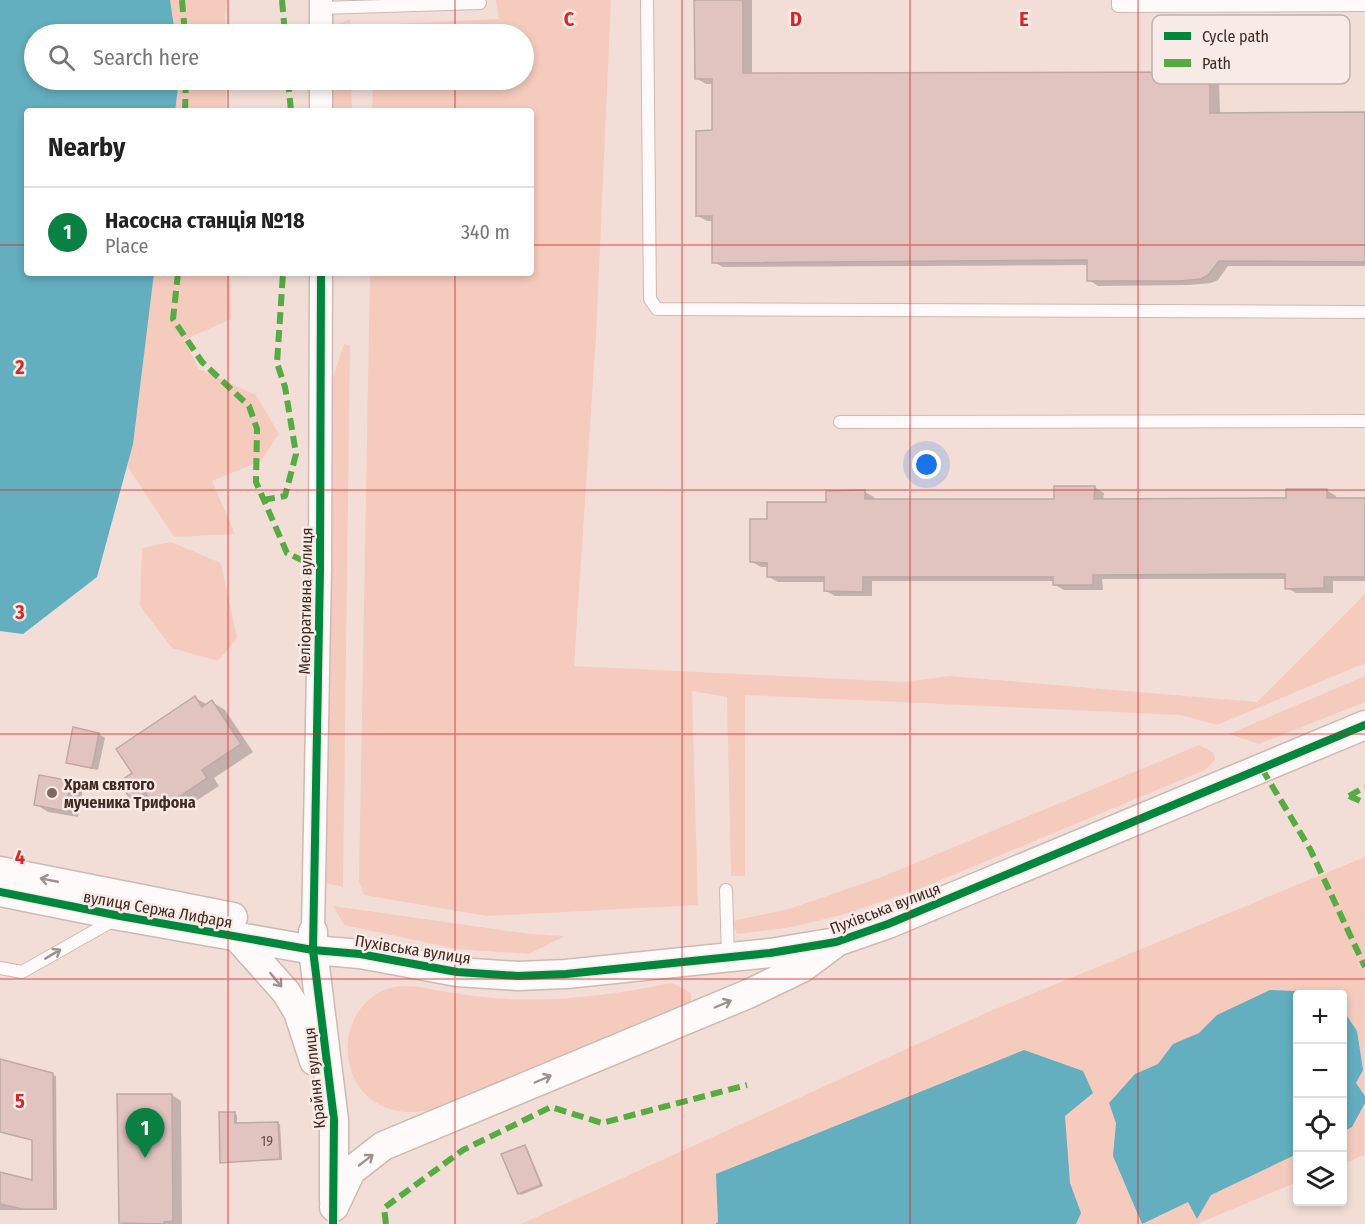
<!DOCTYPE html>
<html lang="en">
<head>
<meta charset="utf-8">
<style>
	body { margin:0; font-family:"Fira Sans Condensed",sans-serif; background:#f2f2f2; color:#222 }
	.controls { position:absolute; right:18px; bottom:18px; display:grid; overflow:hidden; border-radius:6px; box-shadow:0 3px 9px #0003 }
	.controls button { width:54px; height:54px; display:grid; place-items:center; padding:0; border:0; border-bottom:2px solid #e0e0e0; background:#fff; color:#222; font:30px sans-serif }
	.you { position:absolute; left:927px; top:465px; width:21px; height:21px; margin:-15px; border:4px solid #fff; border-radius:50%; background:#1a73e8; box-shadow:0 0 0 9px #1a73e833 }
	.badge { display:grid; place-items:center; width:39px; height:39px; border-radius:50%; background:#0b8043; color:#fff; font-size:20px; font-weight:700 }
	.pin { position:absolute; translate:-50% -50px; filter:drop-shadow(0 2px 3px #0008) }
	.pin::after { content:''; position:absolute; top:32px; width:21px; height:18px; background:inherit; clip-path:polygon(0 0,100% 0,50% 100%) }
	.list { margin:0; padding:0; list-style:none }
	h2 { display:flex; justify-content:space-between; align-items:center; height:78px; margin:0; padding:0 24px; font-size:26px }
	h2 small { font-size:20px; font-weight:400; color:#767676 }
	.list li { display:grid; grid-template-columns:39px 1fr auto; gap:18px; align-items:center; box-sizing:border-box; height:90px; padding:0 24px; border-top:2px solid #e0e0e0 }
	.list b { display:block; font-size:22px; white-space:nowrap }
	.list p { margin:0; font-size:20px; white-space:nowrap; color:#767676 }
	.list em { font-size:20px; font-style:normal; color:#767676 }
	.icon { flex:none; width:33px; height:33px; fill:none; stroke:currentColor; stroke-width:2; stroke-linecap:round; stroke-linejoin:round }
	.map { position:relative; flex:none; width:1365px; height:1224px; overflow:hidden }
	.search { position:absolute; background:#fff; box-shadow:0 3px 9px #0003; left:24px; top:24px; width:510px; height:66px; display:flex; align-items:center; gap:15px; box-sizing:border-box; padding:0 21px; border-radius:33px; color:#767676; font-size:22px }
	.panel { position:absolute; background:#fff; box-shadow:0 3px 9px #0003; left:24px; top:108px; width:510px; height:168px; border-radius:6px }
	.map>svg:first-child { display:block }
	.green { fill:#f5cbbe }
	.water { fill:#63aebf }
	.shadow { fill:#0003 }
	.building { fill:#e1c3c0; stroke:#bea9a7; stroke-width:1.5 }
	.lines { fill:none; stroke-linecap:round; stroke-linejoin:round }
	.service-casing { stroke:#ceb9b3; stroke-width:14 }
	.minor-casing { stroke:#ceb9b3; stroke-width:25 }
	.tertiary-casing { stroke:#ceb9b3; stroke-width:31 }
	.service { stroke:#fdfaf9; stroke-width:12 }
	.minor { stroke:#fdfaf9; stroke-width:22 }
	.tertiary { stroke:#fdfaf9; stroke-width:28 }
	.quiet { stroke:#56ab43; stroke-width:6; stroke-dasharray:12 6; stroke-linecap:butt }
	.cycleway-casing { stroke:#f8ebe7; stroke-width:11 }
	.cycleway { stroke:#00873e; stroke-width:8 }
	.oneway { stroke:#9f928e }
	.grid { fill:none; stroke:#d62828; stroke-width:1.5; stroke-opacity:0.55 }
	.poi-dot { fill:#7f6961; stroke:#f8ebe7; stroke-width:2 }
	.labels { text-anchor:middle; stroke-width:5; stroke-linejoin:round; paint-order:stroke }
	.number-label { font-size:14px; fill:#69504a }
	.street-label { font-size:16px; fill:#412a22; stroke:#f8ebe7 }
	.poi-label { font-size:16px; font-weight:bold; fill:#412a22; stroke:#f8ebe7; text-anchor:start }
	.key { fill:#f8ebe7; stroke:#c1b1ac; stroke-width:1.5 }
	.key-label { font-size:16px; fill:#412a22 }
	.grid-label { font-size:20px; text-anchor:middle; font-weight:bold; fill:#d62828; stroke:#f8ebe7; stroke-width:5; stroke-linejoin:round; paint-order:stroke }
</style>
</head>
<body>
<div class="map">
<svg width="1365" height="1224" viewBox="0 0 1365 1224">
	<rect width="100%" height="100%" fill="#f3ded7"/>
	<g class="green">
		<path d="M 136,0 L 227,0 L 225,23 L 244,34 L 145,34 Z"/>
		<path d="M 496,0 L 611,0 L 596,337 L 574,666 L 904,682 L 949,676 L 1257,702 L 1365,594 L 1365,663 L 1217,725 L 1180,715 L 745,695 L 745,876 L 731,876 L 727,697 L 692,691 L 698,905 L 487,916 L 364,895 L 359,881 L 370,273 L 531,273 L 531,111 L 372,111 L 373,80 L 524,80 L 524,34 L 374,34 L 374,25 L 499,19 Z"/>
		<path d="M 350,19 L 350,34 L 332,34 L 338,24 Z"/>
		<path d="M 152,80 L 230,80 L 226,83 L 226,111 L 148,111 Z"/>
		<path d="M 329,80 L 351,80 L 352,111 L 329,111 Z"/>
		<path d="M 144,273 L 230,273 L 231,319 L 184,340 L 199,369 L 256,395 L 279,434 L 261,461 L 212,481 L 235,534 L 174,537 L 118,452 Z"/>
		<path d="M 344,344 L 350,345 L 343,887 L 326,883 L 329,389 Z"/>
		<path d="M 171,542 L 221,563 L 237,638 L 218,661 L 172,648 L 140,606 L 142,548 Z"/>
		<path d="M 1365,676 L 1365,702 L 1259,744 L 1229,734 Z"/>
		<path d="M 1199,745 L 1214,753 L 1215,760 L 1205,770 L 924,887 L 842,915 L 787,928 L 737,934 L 732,921 L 789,909 L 882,877 Z"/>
		<path d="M 1365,857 L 1364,1155 L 1343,1164 L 1342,994 L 1298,994 L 1297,1182 L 1197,1224 L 521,1224 L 988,1012 Z"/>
		<path d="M 333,906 L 530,934 L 565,936 L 529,954 L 457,949 L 344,925 Z"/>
		<path d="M 672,983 L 686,990 L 691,994 L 691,1002 L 684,1010 L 431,1110 C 417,1112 405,1114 390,1109 C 337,1093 333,1015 382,991 C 404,980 431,990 454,993 C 533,1006 594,998 672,983 Z"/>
	</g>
	<g class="water">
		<path d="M 0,0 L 170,0 L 175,34 L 34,34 L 34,80 L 179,80 L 175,111 L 27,111 L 27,273 L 154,273 L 133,444 L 97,577 L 23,634 L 0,631 Z"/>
		<path d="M 1270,990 L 1320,992 L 1320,994 L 1298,994 L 1297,1154 L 1211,1195 L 1197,1219 L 1188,1202 L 1142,1224 L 1113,1156 L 1116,1123 L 1109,1103 L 1135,1074 L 1158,1064 L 1173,1044 L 1199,1033 L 1217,1015 Z"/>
		<path d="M 1343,1015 L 1347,1016 L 1357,1031 L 1363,1070 L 1356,1083 L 1365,1096 L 1365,1103 L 1352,1127 L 1343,1132 Z"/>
		<path d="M 1024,1050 L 1083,1071 L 1093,1093 L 1065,1116 L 1070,1183 L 1081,1213 L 1076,1224 L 715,1224 L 718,1222 L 716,1174 Z"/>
	</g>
	<g class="shadow">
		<path d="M 696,0 L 752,0 L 752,75 L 1210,74 L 1219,79 L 1220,114 L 1365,114 L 1365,266 L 1228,266 L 1218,280 L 1211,283 L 1189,285 L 1098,286 L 1089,280 L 1089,265 L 723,267 L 713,262 L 713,221 L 707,221 L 698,216 L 714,132 L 713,84 L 706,84 L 696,78 Z"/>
		<path d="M 1094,487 L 1104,493 L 1103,500 L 1288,500 L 1326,490 L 1336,496 L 1336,500 L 1365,500 L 1365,581 L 1333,581 L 1333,593 L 1296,593 L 1287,588 L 1287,579 L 1102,579 L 1103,590 L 1064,590 L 1055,585 L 1055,581 L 872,581 L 872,596 L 835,596 L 826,591 L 826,582 L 778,582 L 769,577 L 769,567 L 761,567 L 752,562 L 768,520 L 865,492 L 874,497 L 874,501 L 1056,500 Z"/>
		<path d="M 195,698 L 208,705 L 212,702 L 225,710 L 253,752 L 214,778 L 219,786 L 185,808 L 176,803 L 166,809 L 153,802 L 146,807 L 133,800 L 134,774 Z"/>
		<path d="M 99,734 L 105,738 L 98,770 L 74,765 L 68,762 Z"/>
		<path d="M 71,782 L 83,789 L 78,817 L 48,812 L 35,804 Z"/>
		<path d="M 0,1060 L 56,1076 L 57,1210 L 0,1210 L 0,1174 L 34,1182 L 34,1141 L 0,1132 Z"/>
		<path d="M 172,1095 L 181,1101 L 182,1224 L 123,1224 L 120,1222 Z"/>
		<path d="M 234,1114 L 237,1115 L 237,1125 L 280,1124 L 282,1160 L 224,1162 Z"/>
		<path d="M 525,1146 L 527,1148 L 543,1186 L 521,1195 L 519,1193 Z"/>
	</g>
	<g class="building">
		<path d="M 694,0 L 743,0 L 743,73 L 1210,72 L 1210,113 L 1365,112 L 1365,262 L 1219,261 L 1208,275 L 1201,279 L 1179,281 L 1087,281 L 1087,260 L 712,263 L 712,216 L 696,216 L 696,131 L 712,130 L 712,79 L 695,79 Z"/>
		<path d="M 1054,486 L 1095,486 L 1094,499 L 1286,498 L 1286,489 L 1327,489 L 1327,498 L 1365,498 L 1365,577 L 1324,577 L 1324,588 L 1285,589 L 1285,574 L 1093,575 L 1093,585 L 1053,585 L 1053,577 L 863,577 L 863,592 L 824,591 L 824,577 L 767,577 L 767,563 L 750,562 L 750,519 L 767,519 L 767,502 L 826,502 L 826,491 L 865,490 L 865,499 L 1054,499 Z"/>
		<path d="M 195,696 L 202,707 L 212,700 L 241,744 L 202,770 L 207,778 L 171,802 L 166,794 L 152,803 L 145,792 L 132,801 L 119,782 L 132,773 L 116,749 Z"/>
		<path d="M 73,727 L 99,733 L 92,768 L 66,763 Z"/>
		<path d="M 39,775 L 71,781 L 65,811 L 34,805 Z"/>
		<path d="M 0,1059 L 53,1073 L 54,1209 L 22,1209 L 0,1204 L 0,1172 L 32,1180 L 32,1140 L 0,1132 Z"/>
		<path d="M 117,1094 L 172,1094 L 173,1221 L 164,1222 L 164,1224 L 119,1223 Z"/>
		<path d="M 219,1112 L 235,1112 L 235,1123 L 278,1122 L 280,1159 L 220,1163 Z"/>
		<path d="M 525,1145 L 541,1185 L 518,1194 L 501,1154 Z"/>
	</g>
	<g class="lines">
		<g class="service-casing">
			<g id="service">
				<path d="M 647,0 L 650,299 L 657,309 L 1365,312"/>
				<path d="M 1118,0 L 1118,6 L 1365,5"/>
				<path d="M 321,8 L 480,3"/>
				<path d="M 840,422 L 1365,421"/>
				<path d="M 726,890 L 728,958"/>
				<path d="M 0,968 L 22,972 L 114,920"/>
			</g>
		</g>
		<g class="minor-casing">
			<g id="minor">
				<path d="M 321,34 L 321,0"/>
				<path d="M 321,111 L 321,80"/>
				<path d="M 313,930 L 320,569 L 321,273"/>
			</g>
		</g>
		<g class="tertiary-casing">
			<g id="tertiary">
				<path d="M 0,871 L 233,917"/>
				<path d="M 0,892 L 120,916 L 313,950 L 360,954 L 457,972 L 518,976 L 566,974 L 770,953 L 836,942 L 888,924 L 1365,725"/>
				<path d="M 313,932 L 313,950 L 334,1120 L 334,1200"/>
				<path d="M 237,937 L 286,992 L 298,1012 L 314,1061"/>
				<path d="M 334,1207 L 351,1171 L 383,1146 L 748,994 L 802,968 L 833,945"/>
			</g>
		</g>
		<use href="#service" class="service"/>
		<use href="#minor" class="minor"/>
		<use href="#tertiary" class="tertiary"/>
		<g class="quiet">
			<path d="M 182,0 L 185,34"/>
			<path d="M 282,0 L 285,34"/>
			<path d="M 288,80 L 291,111"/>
			<path d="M 185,111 L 186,80"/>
			<path d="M 178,273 L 173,319 L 202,362 L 249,406 L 257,429 L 256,482 L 287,553 L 320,569"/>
			<path d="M 263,500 L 285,496 L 296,454 L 285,387 L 277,363 L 283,273"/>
			<path d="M 1262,769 L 1310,849 L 1365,967"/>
			<path d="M 1349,796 L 1365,787"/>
			<path d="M 1349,796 L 1365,803"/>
			<path d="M 386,1224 L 384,1208 L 463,1150 L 551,1107 L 602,1123 L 747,1085"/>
		</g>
		<g class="cycleway-casing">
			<g id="cycleway">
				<path d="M 321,273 L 320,569 L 313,950 L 334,1120 L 333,1224"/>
				<path d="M 0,892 L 120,916 L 313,950 L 360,954 L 457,972 L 518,976 L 566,974 L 770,953 L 836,942 L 888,924 L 1365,725"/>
			</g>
		</g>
		<use href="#cycleway" class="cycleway"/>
	</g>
	<defs><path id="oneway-shaft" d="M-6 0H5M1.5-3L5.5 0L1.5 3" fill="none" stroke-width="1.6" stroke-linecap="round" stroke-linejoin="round" transform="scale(1.5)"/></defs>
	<g class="oneway">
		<use href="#oneway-shaft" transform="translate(49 880) rotate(-169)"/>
		<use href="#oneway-shaft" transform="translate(53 954) rotate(-31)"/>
		<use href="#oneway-shaft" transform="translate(276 980) rotate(51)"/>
		<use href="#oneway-shaft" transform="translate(723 1004) rotate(-23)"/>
		<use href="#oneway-shaft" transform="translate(543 1079) rotate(-23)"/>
		<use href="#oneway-shaft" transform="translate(366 1160) rotate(-38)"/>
	</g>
	<path class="grid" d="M 228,0 L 228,34M 455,0 L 455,34M 682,0 L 682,1224M 910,0 L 910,1224M 1138,0 L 1138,1224M 228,80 L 228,111M 455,80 L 455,111M 0,245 L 27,245M 531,245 L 1365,245M 228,273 L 228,1224M 455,273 L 455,1224M 0,490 L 1365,490M 0,734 L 1365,734M 0,979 L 1365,979"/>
	<circle class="poi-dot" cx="52" cy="793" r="6"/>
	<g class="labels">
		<g class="number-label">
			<text x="267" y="1146">19</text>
		</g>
		<g class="street-label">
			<text transform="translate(305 601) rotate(-89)" y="6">Меліоративна вулиця</text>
			<text transform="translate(885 908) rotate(-21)" y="6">Пухівська вулиця</text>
			<text transform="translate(158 909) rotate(10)" y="6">вулиця Сержа Лифаря</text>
			<text transform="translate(413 949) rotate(9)" y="6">Пухівська вулиця</text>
			<text transform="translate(314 1078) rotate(-96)" y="6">Крайня вулиця</text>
		</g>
		<g class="poi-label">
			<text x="64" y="790">Храм святого<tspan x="64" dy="18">мученика Трифона</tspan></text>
		</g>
	</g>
	<rect x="1152" y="15" width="198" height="69" rx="9" class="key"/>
	<rect x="1164" y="32" width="27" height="8" fill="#00873e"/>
	<rect x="1164" y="59" width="27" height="8" fill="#56ab43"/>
	<g class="key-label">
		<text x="1202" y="42">Cycle path</text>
		<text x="1202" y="69">Path</text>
	</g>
	<g class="grid-label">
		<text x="569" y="26">C</text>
		<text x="796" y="26">D</text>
		<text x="1024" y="26">E</text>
		<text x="20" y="374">2</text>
		<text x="20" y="619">3</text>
		<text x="20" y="864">4</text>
		<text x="20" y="1108">5</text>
	</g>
</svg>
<div class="controls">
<button>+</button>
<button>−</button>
<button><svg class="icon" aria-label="locate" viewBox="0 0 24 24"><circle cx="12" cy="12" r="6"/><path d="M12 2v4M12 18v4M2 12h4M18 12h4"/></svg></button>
<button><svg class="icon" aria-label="layers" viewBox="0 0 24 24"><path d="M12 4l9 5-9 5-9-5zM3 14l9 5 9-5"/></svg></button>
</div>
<div class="you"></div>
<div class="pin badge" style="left:145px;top:1158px">1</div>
<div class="search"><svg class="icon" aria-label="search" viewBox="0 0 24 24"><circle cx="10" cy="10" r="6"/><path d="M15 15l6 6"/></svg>Search here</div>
<section class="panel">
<h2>Nearby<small></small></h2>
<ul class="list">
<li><span class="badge">1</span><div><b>Насосна станція №18</b><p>Place</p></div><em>340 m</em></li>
</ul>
</section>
</div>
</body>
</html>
